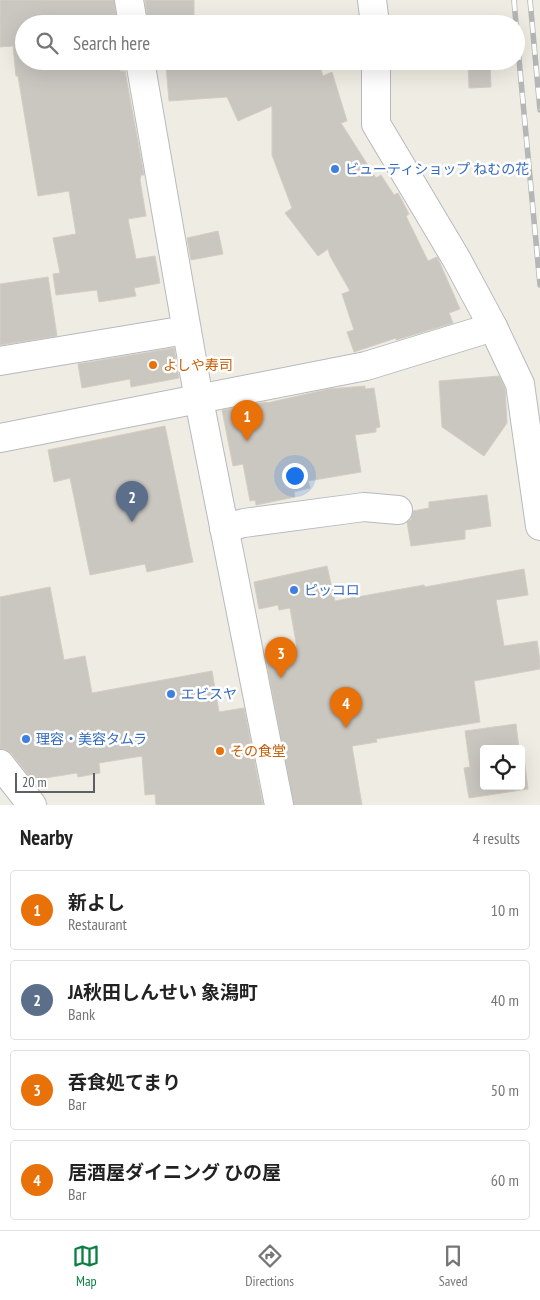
<!DOCTYPE html>
<html lang="en">
<head>
<meta charset="utf-8">
<style>
	body { margin:0; font-family:"PT Sans Narrow","Noto Sans JP",sans-serif; background:#f6f6f6; color:#222 }
	.controls { position:absolute; right:15px; bottom:15px; display:grid; overflow:hidden; border-radius:5px; box-shadow:0 5px 20px #0002 }
	.controls button { width:45px; height:45px; display:grid; place-items:center; padding:0; border:0; border-bottom:1px solid #e0e0e0; background:#fff; color:#222; font:25px sans-serif }
	.scale { position:absolute; left:15px; bottom:12px; width:80px; box-sizing:border-box; padding-left:5px; border:2px solid #5b6065; border-top:0; font-size:14px; line-height:18px; white-space:nowrap; color:#5b6065; -webkit-text-stroke:4px #fff; paint-order:stroke }
	.you { position:absolute; left:294px; top:475px; width:18px; height:18px; margin:-12px; border:4px solid #fff; border-radius:50%; background:#1a73e8; box-shadow:0 0 0 8px #1a73e833 }
	.badge { display:grid; place-items:center; width:32px; height:32px; border-radius:50%; background:#0b8043; color:#fff; font-size:16px; font-weight:700 }
	.pin { position:absolute; translate:-50% -41px; filter:drop-shadow(0 1px 2px #0008) }
	.pin::after { content:''; position:absolute; top:26px; width:18px; height:15px; background:inherit; clip-path:polygon(0 0,100% 0,50% 100%) }
	.list { margin:0; padding:0; list-style:none }
	h2 { display:flex; justify-content:space-between; align-items:center; height:65px; margin:0; padding:0 20px; font-size:21px }
	h2 small { font-size:16px; font-weight:400; color:#767676 }
	.list li { display:grid; grid-template-columns:32px 1fr auto; gap:15px; align-items:center; box-sizing:border-box; height:80px; margin:0 10px 10px; padding:0 10px; border:1px solid #e0e0e0; border-radius:5px }
	.list b { display:block; font-size:19px; white-space:nowrap }
	.list p { margin:0; font-size:16px; white-space:nowrap; color:#767676 }
	.list em { font-size:16px; font-style:normal; color:#767676 }
	.icon { flex:none; width:28px; height:28px; fill:none; stroke:currentColor; stroke-width:2; stroke-linecap:round; stroke-linejoin:round }
	.map { position:relative; flex:none; width:540px; height:805px; overflow:hidden }
	.search { position:absolute; background:#fff; box-shadow:0 5px 20px #0002; left:15px; right:15px; top:15px; height:55px; display:flex; align-items:center; gap:12px; box-sizing:border-box; padding:0 18px; border-radius:28px; color:#767676; font-size:19px }
	.sheet { height:425px; background:#fff }
	nav { display:flex; justify-content:space-around; align-items:center; box-sizing:border-box; height:70px; border-top:1px solid #e0e0e0; background:#fff; font-size:14px; color:#767676 }
	nav a { display:grid; justify-items:center; gap:2px }
	nav .on { color:#0b8043 }
	.map>svg:first-child { display:block }
	.building { fill:#cac6c0; stroke:#d5cdc1 }
	.lines { fill:none; stroke-linecap:round; stroke-linejoin:round }
	.minor-casing { stroke:#b6babe; stroke-width:30 }
	.minor { stroke:#fff; stroke-width:28 }
	.rail-casing { stroke:#b5b6b6; stroke-width:5.5 }
	.rail { stroke:#fff; stroke-width:4; stroke-dasharray:11; stroke-linecap:butt }
	.shop-dot { fill:#3f7fe0; stroke:#fff; stroke-width:2 }
	.food-dot { fill:#e8710a; stroke:#fff; stroke-width:2 }
	.labels { text-anchor:middle; stroke-width:5; stroke-linejoin:round; paint-order:stroke }
	.shop-label { font-size:14px; fill:#366cbe; stroke:#fff; text-anchor:start }
	.food-label { font-size:14px; fill:#c56008; stroke:#fff; text-anchor:start }
</style>
</head>
<body>
<div class="map">
<svg width="540" height="805" viewBox="0 0 540 805">
	<rect width="100%" height="100%" fill="#efece3"/>
	<g class="building">
		<path d="M 0,0 L 114,0 L 117,24 L 24,24 L 24,61 L 119,61 L 120,71 L 125,71 L 144,175 L 141,175 L 140,180 L 146,216 L 128,219 L 136,259 L 155,256 L 160,283 L 134,288 L 136,296 L 99,302 L 97,290 L 56,295 L 53,274 L 60,273 L 53,238 L 76,234 L 69,191 L 38,196 L 18,76 L 16,76 L 13,46 L 0,47 Z"/>
		<path d="M 145,0 L 194,0 L 194,20 L 148,24 Z"/>
		<path d="M 224,61 L 318,61 L 323,76 L 332,72 L 347,121 L 341,123 L 376,178 L 381,175 L 394,195 L 398,193 L 409,214 L 406,216 L 428,261 L 437,257 L 439,261 L 460,309 L 449,313 L 453,323 L 396,340 L 396,338 L 354,352 L 347,332 L 354,330 L 342,294 L 350,291 L 330,256 L 328,249 L 318,256 L 285,213 L 292,208 L 272,155 L 272,106 L 238,121 L 227,97 L 169,101 L 166,65 Z"/>
		<path d="M 468,61 L 490,61 L 491,87 L 469,88 Z"/>
		<path d="M 218,231 L 223,254 L 191,260 L 187,238 Z"/>
		<path d="M 48,277 L 57,336 L 0,345 L 0,284 Z"/>
		<path d="M 174,348 L 179,378 L 131,387 L 130,379 L 82,388 L 78,364 Z"/>
		<path d="M 499,376 L 505,388 L 507,423 L 484,456 L 442,427 L 439,381 Z"/>
		<path d="M 365,386 L 365,389 L 374,388 L 380,427 L 376,428 L 376,432 L 355,435 L 361,472 L 308,481 L 310,488 L 294,492 L 295,497 L 256,505 L 255,500 L 250,501 L 243,464 L 233,466 L 222,410 L 266,402 L 267,403 L 329,389 Z"/>
		<path d="M 165,426 L 193,562 L 147,572 L 145,564 L 90,575 L 70,478 L 54,482 L 48,450 Z"/>
		<path d="M 487,495 L 491,526 L 465,530 L 465,539 L 411,546 L 407,522 L 411,519 L 413,511 L 429,508 L 429,502 Z"/>
		<path d="M 327,566 L 335,601 L 424,585 L 425,587 L 524,569 L 528,595 L 496,600 L 504,646 L 537,641 L 540,660 L 540,669 L 474,681 L 480,722 L 394,736 L 376,739 L 377,742 L 352,746 L 362,805 L 294,805 L 265,654 L 297,648 L 290,608 L 279,610 L 278,605 L 259,609 L 254,582 Z"/>
		<path d="M 50,587 L 64,660 L 85,656 L 92,693 L 212,671 L 219,712 L 244,708 L 263,805 L 156,805 L 155,794 L 145,795 L 142,756 L 99,763 L 100,773 L 78,777 L 77,773 L 32,780 L 12,754 L 6,750 L 0,749 L 0,597 Z"/>
		<path d="M 516,724 L 519,749 L 484,749 L 484,786 L 521,786 L 521,759 L 524,758 L 528,789 L 469,798 L 464,768 L 470,767 L 465,731 Z"/>
	</g>
	<g class="lines">
		<g class="minor-casing">
			<g id="minor">
				<path d="M 129,0 L 133,24"/>
				<path d="M 372,0 L 375,24"/>
				<path d="M 140,61 L 199,400 L 279,805"/>
				<path d="M 376,61 L 376,124 L 457,260 L 493,327 L 520,384 L 540,526"/>
				<path d="M 0,361 L 186,330"/>
				<path d="M 0,438 L 366,366 L 493,327"/>
				<path d="M 224,528 L 244,523 L 364,507 L 398,510"/>
				<path d="M 0,764 L 32,805"/>
			</g>
		</g>
		<use href="#minor" class="minor"/>
		<g class="rail-casing">
			<g id="rail">
				<path d="M 514,0 L 516,24"/>
				<path d="M 530,0 L 540,110"/>
				<path d="M 516,27 L 540,285"/>
			</g>
		</g>
		<use href="#rail" class="rail"/>
	</g>
	<g class="shop-dot">
		<circle cx="335" cy="169" r="5"/>
		<circle cx="294" cy="590" r="5"/>
		<circle cx="171" cy="694" r="5"/>
		<circle cx="26" cy="739" r="5"/>
	</g>
	<g class="food-dot">
		<circle cx="153" cy="365" r="5"/>
		<circle cx="220" cy="751" r="5"/>
	</g>
	<g class="labels">
		<g class="shop-label">
			<text x="345" y="174">ビューティショップ ねむの花</text>
			<text x="304" y="595">ピッコロ</text>
			<text x="181" y="699">エビスヤ</text>
			<text x="36" y="744">理容・美容タムラ</text>
		</g>
		<g class="food-label">
			<text x="163" y="370">よしや寿司</text>
			<text x="230" y="756">その食堂</text>
		</g>
	</g>
</svg>
<div class="controls">
<button><svg class="icon" aria-label="locate" viewBox="0 0 24 24"><circle cx="12" cy="12" r="6"/><path d="M12 2v4M12 18v4M2 12h4M18 12h4"/></svg></button>
</div>
<div class="scale">20 m</div>
<div class="you"></div>
<div class="pin badge" style="left:247px;top:441px;background:#e8710a">1</div>
<div class="pin badge" style="left:132px;top:522px;background:#5c6f8a">2</div>
<div class="pin badge" style="left:281px;top:678px;background:#e8710a">3</div>
<div class="pin badge" style="left:346px;top:728px;background:#e8710a">4</div>
<div class="search"><svg class="icon" aria-label="search" viewBox="0 0 24 24"><circle cx="10" cy="10" r="6"/><path d="M15 15l6 6"/></svg>Search here</div>
</div>
<section class="sheet">
<h2>Nearby<small>4 results</small></h2>
<ul class="list">
<li><span class="badge" style="background:#e8710a">1</span><div><b>新よし</b><p>Restaurant</p></div><em>10 m</em></li>
<li><span class="badge" style="background:#5c6f8a">2</span><div><b>JA秋田しんせい 象潟町</b><p>Bank</p></div><em>40 m</em></li>
<li><span class="badge" style="background:#e8710a">3</span><div><b>呑食処てまり</b><p>Bar</p></div><em>50 m</em></li>
<li><span class="badge" style="background:#e8710a">4</span><div><b>居酒屋ダイニング ひの屋</b><p>Bar</p></div><em>60 m</em></li>
</ul>
</section>
<nav>
<a class="on"><svg class="icon" aria-label="map" viewBox="0 0 24 24"><path d="M3 6l6-2 6 2 6-2v14l-6 2-6-2-6 2zM9 4v14M15 6v14"/></svg>Map</a>
<a><svg class="icon" aria-label="directions" viewBox="0 0 24 24"><path d="M12 3l9 9-9 9-9-9zM9 14v-3h6M13 9l2 2-2 2"/></svg>Directions</a>
<a><svg class="icon" aria-label="saved" viewBox="0 0 24 24"><path d="M7 4h10v16l-5-4-5 4z"/></svg>Saved</a>
</nav>
</body>
</html>
